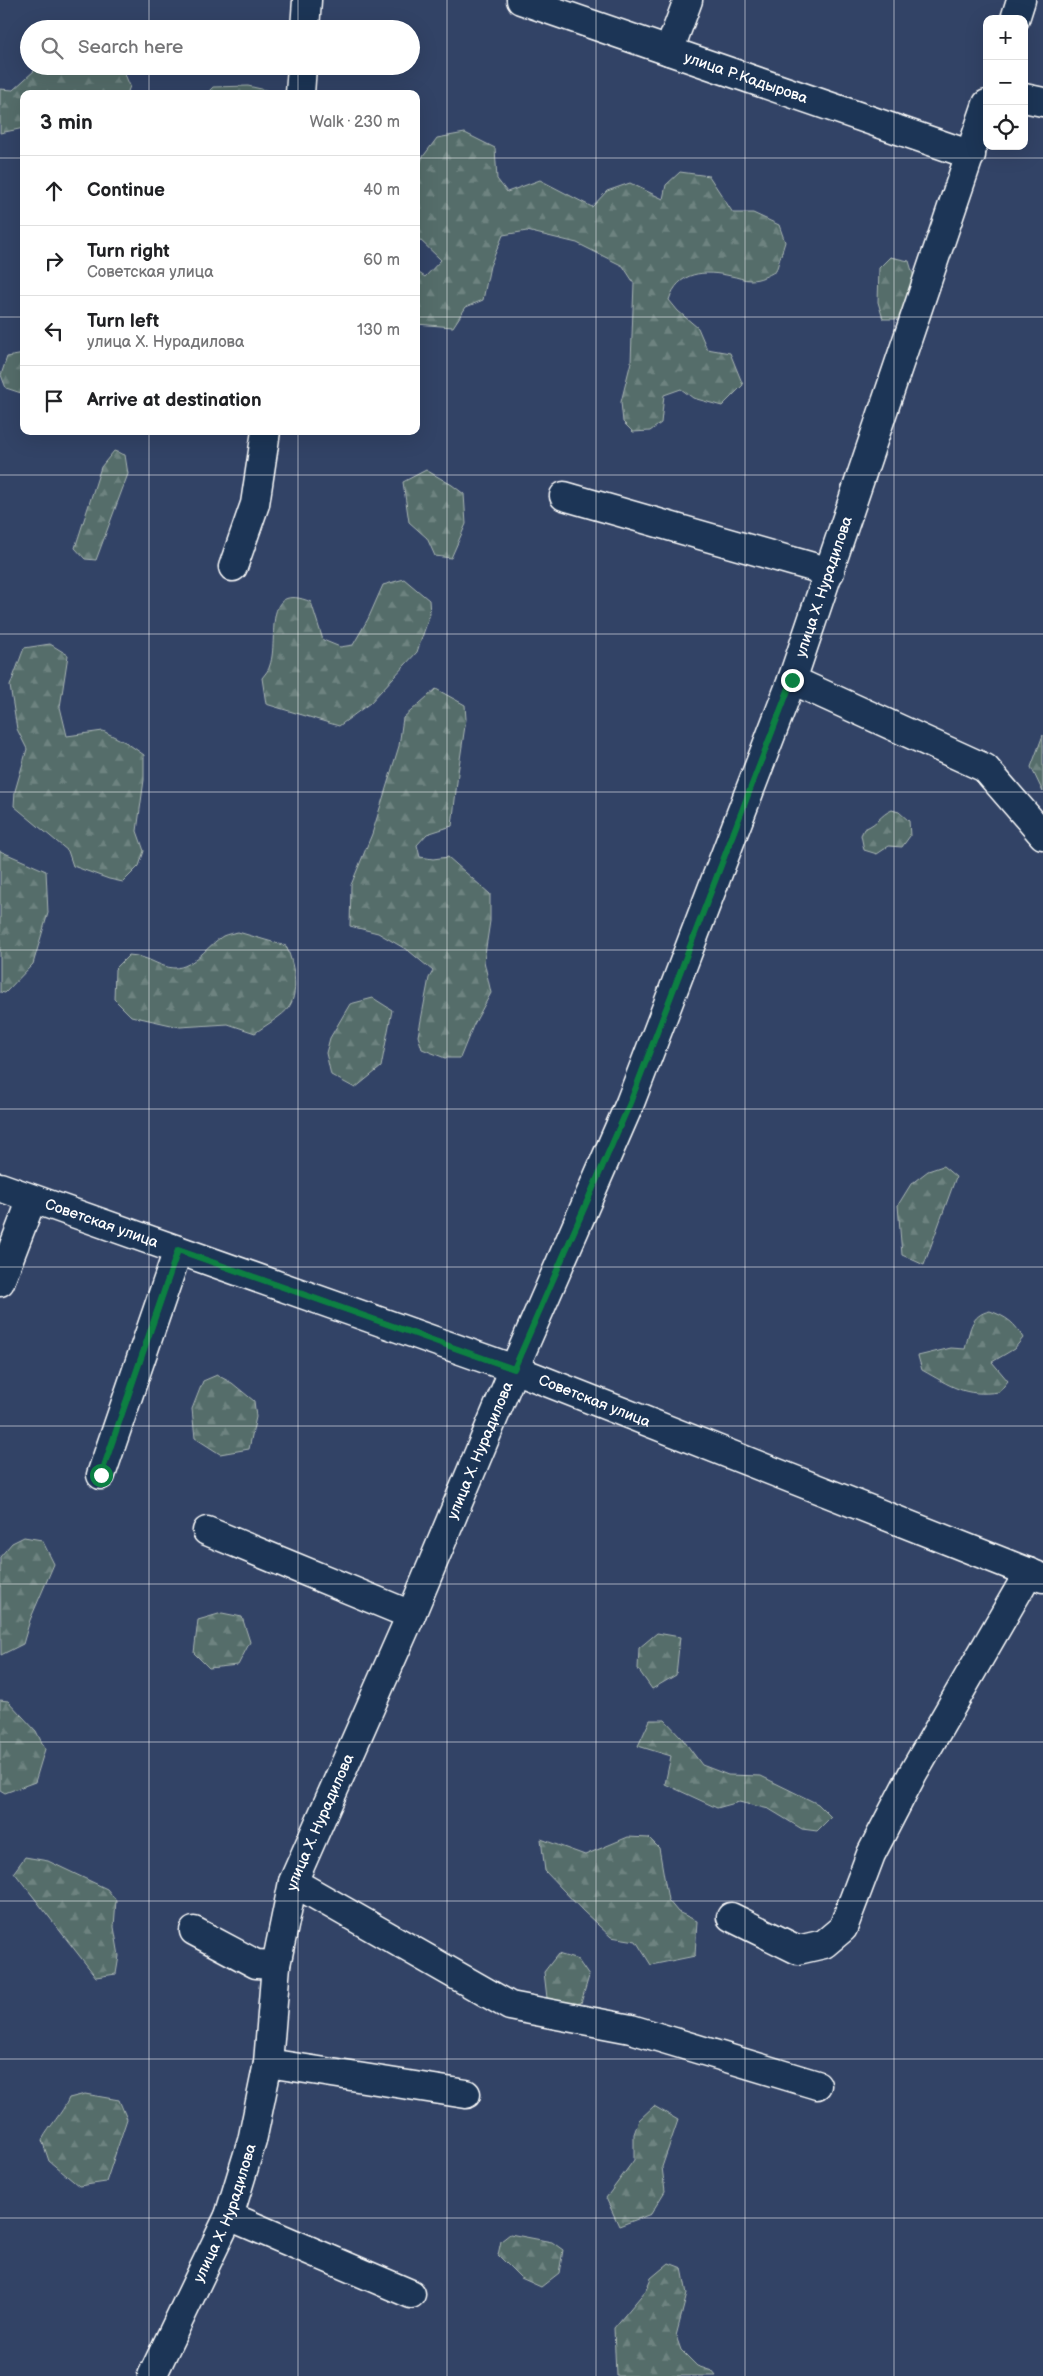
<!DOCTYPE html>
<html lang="en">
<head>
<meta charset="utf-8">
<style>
	body { margin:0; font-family:"Balsamiq Sans",sans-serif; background:#f2f2f2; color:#202124 }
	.controls { position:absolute; right:15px; top:15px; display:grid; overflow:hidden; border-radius:10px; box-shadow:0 5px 20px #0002 }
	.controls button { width:45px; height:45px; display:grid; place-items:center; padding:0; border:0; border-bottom:1px solid #e0e0e0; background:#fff; color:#202124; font:25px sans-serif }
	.stop { position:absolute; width:15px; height:15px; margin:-11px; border:4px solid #0b8043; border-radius:50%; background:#fff }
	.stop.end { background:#0b8043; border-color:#fff; box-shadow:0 1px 5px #0008 }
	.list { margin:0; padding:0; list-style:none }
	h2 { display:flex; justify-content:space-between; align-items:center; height:65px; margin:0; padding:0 20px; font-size:21px }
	h2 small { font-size:16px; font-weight:400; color:#757577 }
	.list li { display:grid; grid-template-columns:32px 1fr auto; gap:15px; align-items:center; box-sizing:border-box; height:70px; padding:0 20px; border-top:1px solid #e0e0e0 }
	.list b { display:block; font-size:19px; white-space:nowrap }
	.list p { margin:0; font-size:16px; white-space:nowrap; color:#757577 }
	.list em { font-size:16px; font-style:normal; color:#757577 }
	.icon { flex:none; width:28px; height:28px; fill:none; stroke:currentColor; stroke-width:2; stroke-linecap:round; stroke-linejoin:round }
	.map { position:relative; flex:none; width:1043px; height:2376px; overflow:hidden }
	.search { position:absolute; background:#fff; box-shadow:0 5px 20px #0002; left:20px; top:20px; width:400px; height:55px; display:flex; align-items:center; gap:12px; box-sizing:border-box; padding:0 18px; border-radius:28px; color:#757577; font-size:19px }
	.panel { position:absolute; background:#fff; box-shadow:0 5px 20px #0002; left:20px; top:90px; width:400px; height:345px; border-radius:10px }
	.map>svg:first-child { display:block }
	.forest { fill:url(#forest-firs); stroke:#aab6b4 }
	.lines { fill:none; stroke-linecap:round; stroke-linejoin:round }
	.minor-casing { stroke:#fff; stroke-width:31 }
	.minor { stroke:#1d3557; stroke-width:28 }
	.route { stroke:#0b8043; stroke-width:6 }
	.grid { fill:none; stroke:#fff; stroke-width:1; stroke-opacity:0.55 }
	.labels { text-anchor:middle; stroke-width:4; stroke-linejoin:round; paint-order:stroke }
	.street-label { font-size:15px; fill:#fff; stroke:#1d3557 }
</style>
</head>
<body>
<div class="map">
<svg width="1043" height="2376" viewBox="0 0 1043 2376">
	<defs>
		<pattern id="forest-firs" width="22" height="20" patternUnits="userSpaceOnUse" patternTransform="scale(1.25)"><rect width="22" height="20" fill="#546d6a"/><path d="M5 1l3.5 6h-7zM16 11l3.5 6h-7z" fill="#6e8380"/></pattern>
	</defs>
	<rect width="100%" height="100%" fill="#324366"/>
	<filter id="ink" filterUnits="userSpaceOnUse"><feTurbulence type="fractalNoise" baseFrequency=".02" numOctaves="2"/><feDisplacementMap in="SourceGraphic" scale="10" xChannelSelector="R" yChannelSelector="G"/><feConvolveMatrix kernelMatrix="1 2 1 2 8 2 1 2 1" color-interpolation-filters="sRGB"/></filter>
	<g filter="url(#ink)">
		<g class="forest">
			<path d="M 51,66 L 113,66 L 124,72 L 130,86 L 127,94 L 24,94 L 24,128 L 0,133 L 0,89 L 13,90 L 35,70 Z"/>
			<path d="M 248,86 L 270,91 L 272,94 L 206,94 L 213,87 Z"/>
			<path d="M 465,133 L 495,148 L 497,179 L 507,192 L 540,180 L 592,207 L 607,191 L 630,183 L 663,199 L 666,185 L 680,172 L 709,176 L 733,213 L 753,213 L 779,225 L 785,242 L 776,271 C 767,276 760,280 750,280 C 744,280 737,277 731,276 C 704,270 678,271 669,300 L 678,311 L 698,328 L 707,349 L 730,353 L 743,385 L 722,406 L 693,398 L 681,389 L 664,395 L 661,423 L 650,431 L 633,432 L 623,422 L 621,402 L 631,362 L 634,283 L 623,266 L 577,243 L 527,231 L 503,235 L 490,266 L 483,300 L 466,307 L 453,327 L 416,324 L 416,271 L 425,277 L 441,260 L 416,236 L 416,179 L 422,158 L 437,138 Z"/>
			<path d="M 890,257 L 909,261 L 917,288 L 901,319 L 883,319 L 878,302 L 879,268 Z"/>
			<path d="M 24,354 L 24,394 L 6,388 L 1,375 L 7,357 Z"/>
			<path d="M 114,451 L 125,455 L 128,474 L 96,560 L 85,559 L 75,548 L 101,467 Z"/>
			<path d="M 426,470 L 452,485 L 464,494 L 466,524 L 451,558 L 435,556 L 427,538 L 409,522 L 403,482 Z"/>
			<path d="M 404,579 L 429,600 L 430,614 L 417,652 L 370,703 L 339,726 L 266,704 L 262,678 C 265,674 269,670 270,665 C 279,639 261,581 311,602 L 323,640 L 340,647 L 353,645 L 368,619 L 383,585 Z"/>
			<path d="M 50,644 L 68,655 L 60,707 L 67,736 L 103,731 L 127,743 L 144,755 L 144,780 L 137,831 L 144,851 L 139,866 L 123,882 L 109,879 L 73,866 L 68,851 L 14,806 L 15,791 L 27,749 L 17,729 L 10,686 L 24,648 Z"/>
			<path d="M 436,689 L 465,705 L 466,719 L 458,773 L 452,826 L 427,834 L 417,845 L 420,857 L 433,859 L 448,857 L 490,894 L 490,921 L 484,961 L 491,993 L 473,1026 L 460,1058 L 445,1058 L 422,1049 L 418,1036 L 429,978 L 433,971 L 409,951 L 378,933 L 350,926 L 351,885 L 372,834 L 399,746 L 403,718 Z"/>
			<path d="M 1043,735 L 1043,792 L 1031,767 Z"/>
			<path d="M 892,810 L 899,812 L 909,821 L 910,836 L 902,847 L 889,846 L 877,854 L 864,850 L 861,835 L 864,829 C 879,823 880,815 892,810 Z"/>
			<path d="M 0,851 L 46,871 L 48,913 L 33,964 L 5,993 L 0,992 Z"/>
			<path d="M 238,932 L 286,946 C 293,961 300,991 289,1007 C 284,1015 263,1027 255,1033 L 228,1024 L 180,1027 L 131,1016 L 114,999 L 115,969 L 129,955 C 149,956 158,967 174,968 C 194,968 208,945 223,936 C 227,934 234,933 238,932 Z"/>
			<path d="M 373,998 L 392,1010 L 381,1067 L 355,1088 L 331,1075 L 326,1053 L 330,1038 L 350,1004 Z"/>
			<path d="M 943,1166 L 956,1177 L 924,1265 L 902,1255 L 898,1205 L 911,1184 L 928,1171 Z"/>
			<path d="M 990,1311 C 1007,1317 1015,1323 1023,1338 L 1014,1349 L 992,1362 L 1008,1381 L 999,1392 C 964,1397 951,1386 922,1370 L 918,1356 L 951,1348 L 965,1349 C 970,1331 970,1315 990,1311 Z"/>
			<path d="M 217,1375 L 232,1383 L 254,1401 L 256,1417 L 249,1449 L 220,1454 L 195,1438 L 192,1409 L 203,1381 Z"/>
			<path d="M 24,1537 L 42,1540 L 54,1564 L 30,1620 L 23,1644 L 1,1655 L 0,1557 L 12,1543 Z"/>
			<path d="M 222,1613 L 242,1617 L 250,1642 L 238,1665 L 209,1668 L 194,1653 L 198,1620 Z"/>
			<path d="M 657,1633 L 680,1637 L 676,1675 L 652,1689 L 638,1669 L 639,1648 Z"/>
			<path d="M 0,1700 L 8,1701 L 36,1731 L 45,1749 L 35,1782 L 5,1793 L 0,1790 Z"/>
			<path d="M 650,1720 L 665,1720 L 681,1737 L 702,1765 L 728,1775 L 761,1776 L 818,1804 L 831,1817 L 817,1831 L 802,1829 L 769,1809 L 739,1802 L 717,1808 L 665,1784 L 671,1756 L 638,1746 Z"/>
			<path d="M 628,1837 L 649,1838 L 659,1848 L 668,1900 L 678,1912 L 697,1921 L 695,1956 L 651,1965 L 636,1941 L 611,1937 L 583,1911 L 545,1871 L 541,1839 L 585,1855 Z"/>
			<path d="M 25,1857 L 48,1861 L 107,1889 L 116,1900 L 114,1927 L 119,1956 L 116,1974 L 96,1977 L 14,1872 Z"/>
			<path d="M 558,1954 L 578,1960 L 589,1976 L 581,2003 L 567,2005 L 547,1998 L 544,1972 Z"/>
			<path d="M 85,2094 L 119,2100 L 127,2119 L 106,2182 L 79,2186 L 49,2161 L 42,2140 C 50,2125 62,2114 69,2098 Z"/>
			<path d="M 654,2106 L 678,2120 L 662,2167 L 665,2191 L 651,2214 L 619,2226 L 606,2198 L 634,2160 L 634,2134 L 639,2120 Z"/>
			<path d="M 510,2234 L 552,2242 L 563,2250 L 559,2273 L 541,2287 L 521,2278 L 498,2255 L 501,2241 Z"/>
			<path d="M 669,2263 L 682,2268 L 687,2294 L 676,2336 L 681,2350 L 697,2366 L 712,2371 L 716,2376 L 616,2376 L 614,2328 L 646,2290 L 651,2278 Z"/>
		</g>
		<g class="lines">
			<g class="minor-casing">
				<g id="minor">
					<path id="s1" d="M 521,0 L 971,155"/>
					<path d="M 1015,19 L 1021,0"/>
					<path d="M 305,29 L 307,0"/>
					<path d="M 669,51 L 688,0"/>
					<path d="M 300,94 L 302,66"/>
					<path d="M 1024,98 L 1043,102"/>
					<path d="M 564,496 L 830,572"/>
					<path d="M 233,567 L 255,504 L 266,431"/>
					<path d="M 792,680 L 985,768 L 1043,835"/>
					<path id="s2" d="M 0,1187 L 514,1369 L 1043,1578"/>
					<path d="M 0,1282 L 32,1199"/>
					<path d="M 101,1475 L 178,1250"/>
					<path d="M 207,1531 L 411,1615"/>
					<path d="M 293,1882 L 510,2006 L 631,2029 L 817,2085"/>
					<path d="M 731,1917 L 798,1950 L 824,1944 L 843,1928 L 871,1854 L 913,1773 L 1029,1572"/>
					<path d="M 194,1931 L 256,1964 L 276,1965"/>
					<path d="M 268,2063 L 466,2094"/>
					<path d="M 229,2216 L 411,2294"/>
					<path id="s3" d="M 152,2376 L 229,2216 L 252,2141 L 268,2063 L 276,1965 L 293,1882 L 411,1615 L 514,1369 L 630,1103 L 792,680 L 987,104"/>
				</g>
			</g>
			<use href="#minor" class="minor"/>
		</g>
	</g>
	<g class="lines" filter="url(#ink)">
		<path class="route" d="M 101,1475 L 178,1250 L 514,1369 L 630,1103 L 792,680"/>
	</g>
	<path class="grid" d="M 149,0 L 149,29M 298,0 L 298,29M 447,0 L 447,2376M 596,0 L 596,2376M 745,0 L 745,2376M 894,0 L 894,2376M 149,66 L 149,94M 298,66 L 298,94M 0,158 L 24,158M 416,158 L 1043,158M 0,317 L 24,317M 416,317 L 1043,317M 149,431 L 149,2376M 298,431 L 298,2376M 0,475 L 1043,475M 0,634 L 1043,634M 0,792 L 1043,792M 0,950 L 1043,950M 0,1109 L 1043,1109M 0,1267 L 1043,1267M 0,1426 L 1043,1426M 0,1584 L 1043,1584M 0,1742 L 1043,1742M 0,1901 L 1043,1901M 0,2059 L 1043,2059M 0,2218 L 1043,2218"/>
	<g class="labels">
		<g class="street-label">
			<text dy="5" stroke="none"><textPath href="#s1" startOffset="238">улица Р.Кадырова</textPath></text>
			<text dy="5" stroke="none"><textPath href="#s3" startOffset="1919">улица Х. Нурадилова</textPath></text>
			<text dy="5" stroke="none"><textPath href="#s2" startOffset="108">Советская улица</textPath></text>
			<text dy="5" stroke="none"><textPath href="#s2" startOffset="632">Советская улица</textPath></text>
			<text dy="5" stroke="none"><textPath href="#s3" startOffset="989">улица Х. Нурадилова</textPath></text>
			<text dy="5" stroke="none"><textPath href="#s3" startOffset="584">улица Х. Нурадилова</textPath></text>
			<text dy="5" stroke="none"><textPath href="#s3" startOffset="179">улица Х. Нурадилова</textPath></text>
		</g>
	</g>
</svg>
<div class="controls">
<button>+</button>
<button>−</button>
<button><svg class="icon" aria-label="locate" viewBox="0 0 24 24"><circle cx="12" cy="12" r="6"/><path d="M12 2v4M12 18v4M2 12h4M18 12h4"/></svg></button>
</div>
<div class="stop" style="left:101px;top:1475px"></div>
<div class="stop end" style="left:792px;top:680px"></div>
<div class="search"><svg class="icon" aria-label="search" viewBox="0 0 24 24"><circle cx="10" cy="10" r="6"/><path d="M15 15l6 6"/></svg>Search here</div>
<section class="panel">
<h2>3 min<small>Walk · 230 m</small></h2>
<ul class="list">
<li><svg class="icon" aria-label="ahead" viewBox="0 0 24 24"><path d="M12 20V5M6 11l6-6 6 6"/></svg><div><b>Continue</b></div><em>40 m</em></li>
<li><svg class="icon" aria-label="right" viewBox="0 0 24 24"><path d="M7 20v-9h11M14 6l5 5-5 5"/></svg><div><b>Turn right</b><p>Советская улица</p></div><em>60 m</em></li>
<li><svg class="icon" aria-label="left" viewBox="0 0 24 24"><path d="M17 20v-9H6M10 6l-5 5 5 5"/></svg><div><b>Turn left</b><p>улица Х. Нурадилова</p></div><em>130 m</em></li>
<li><svg class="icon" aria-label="arrive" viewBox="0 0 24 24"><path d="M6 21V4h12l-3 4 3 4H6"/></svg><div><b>Arrive at destination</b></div></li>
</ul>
</section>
</div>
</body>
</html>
